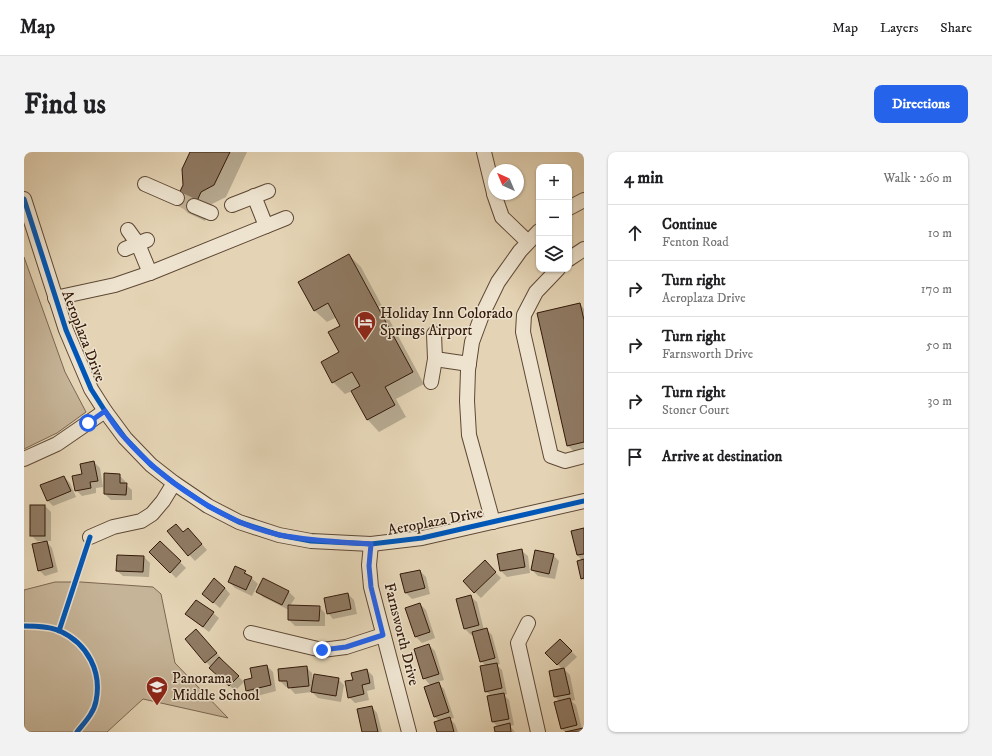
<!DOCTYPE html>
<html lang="en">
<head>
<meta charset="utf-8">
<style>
	body { margin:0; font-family:"IM FELL DW Pica",serif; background:#f2f2f2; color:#202124 }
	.controls { position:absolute; right:12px; top:12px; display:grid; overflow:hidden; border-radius:8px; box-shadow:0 1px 3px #0004 }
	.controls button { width:36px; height:36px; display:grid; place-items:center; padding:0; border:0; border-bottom:1px solid #e0e0e0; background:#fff; color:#202124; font:20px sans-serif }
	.compass { position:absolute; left:464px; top:12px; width:36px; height:36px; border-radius:50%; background:#fff; box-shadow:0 1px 3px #0004; rotate:316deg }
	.stop { position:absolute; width:12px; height:12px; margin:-9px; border:3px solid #2563eb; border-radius:50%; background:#fff }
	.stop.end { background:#2563eb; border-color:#fff; box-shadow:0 1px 4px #0008 }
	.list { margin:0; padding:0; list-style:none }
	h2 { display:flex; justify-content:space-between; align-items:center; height:52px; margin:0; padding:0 16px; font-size:17px }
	h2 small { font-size:13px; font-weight:400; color:#757577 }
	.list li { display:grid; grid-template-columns:26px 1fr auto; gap:12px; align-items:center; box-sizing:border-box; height:56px; padding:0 16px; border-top:1px solid #e0e0e0 }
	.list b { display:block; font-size:15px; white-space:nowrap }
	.list p { margin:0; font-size:13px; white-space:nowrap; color:#757577 }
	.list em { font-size:13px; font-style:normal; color:#757577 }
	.icon { flex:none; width:22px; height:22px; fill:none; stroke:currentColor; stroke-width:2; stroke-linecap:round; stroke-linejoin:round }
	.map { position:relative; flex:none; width:560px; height:580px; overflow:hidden; border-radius:8px }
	header { display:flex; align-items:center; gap:24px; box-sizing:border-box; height:56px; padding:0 20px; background:#fff; border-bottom:1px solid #e0e0e0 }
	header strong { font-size:19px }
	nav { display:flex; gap:22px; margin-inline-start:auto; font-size:14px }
	.intro { display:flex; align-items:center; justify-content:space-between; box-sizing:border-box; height:96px; padding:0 24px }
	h1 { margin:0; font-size:28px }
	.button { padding:10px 18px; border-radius:8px; background:#2563eb; color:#fff; font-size:14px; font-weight:700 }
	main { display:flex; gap:24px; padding:0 24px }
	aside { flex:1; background:#fff; border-radius:8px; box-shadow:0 1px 3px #0004 }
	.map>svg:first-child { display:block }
	.green { fill:#c6b498; stroke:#7c6651 }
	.shadow { fill:#0003 }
	.building { fill:#8f7a63; stroke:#33190a }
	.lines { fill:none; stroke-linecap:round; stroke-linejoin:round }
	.minor-tunnel { stroke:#c1af93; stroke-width:14; stroke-dasharray:14 7; stroke-linecap:butt }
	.minor-casing { stroke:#5f4835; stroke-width:16 }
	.minor { stroke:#ede3cf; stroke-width:14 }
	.cycleway-casing { stroke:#ede3cf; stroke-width:8 }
	.cycleway { stroke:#0057b8; stroke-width:5 }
	.route { stroke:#2563eb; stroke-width:5 }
	.labels { text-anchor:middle; stroke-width:3; stroke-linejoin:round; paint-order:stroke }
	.poi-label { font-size:15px; fill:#33190a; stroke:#ede3cf; text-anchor:start }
	.street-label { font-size:15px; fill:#33190a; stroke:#ede3cf }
</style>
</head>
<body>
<header>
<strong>Map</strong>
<nav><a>Map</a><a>Layers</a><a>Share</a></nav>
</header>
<div class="intro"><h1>Find us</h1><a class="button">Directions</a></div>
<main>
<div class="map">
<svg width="560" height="580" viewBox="0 0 560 580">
	<rect width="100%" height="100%" fill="#e4d4b5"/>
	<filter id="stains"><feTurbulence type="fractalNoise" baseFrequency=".005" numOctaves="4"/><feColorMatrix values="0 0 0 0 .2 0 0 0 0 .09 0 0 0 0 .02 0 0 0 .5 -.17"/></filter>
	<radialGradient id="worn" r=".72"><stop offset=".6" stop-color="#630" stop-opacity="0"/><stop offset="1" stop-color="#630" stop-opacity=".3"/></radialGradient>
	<g class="green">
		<path d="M 0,105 L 41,220 L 62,260 L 33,281 L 0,297 Z"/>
		<path d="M 31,430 L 57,430 L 129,435 L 137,442 L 151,511 L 204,566 L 119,547 L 83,580 L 0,580 L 0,438 Z"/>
	</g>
	<g class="shadow">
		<path d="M 167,0 L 223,0 L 202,45 L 188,52 L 181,69 L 164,61 L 152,49 L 160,33 Z"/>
		<path d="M 325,103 L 337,115 L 400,232 L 372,247 L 382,265 L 355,280 L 344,268 L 328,239 L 321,242 L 309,230 L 317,201 L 318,174 L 313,165 L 303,170 L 291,159 L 276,130 Z"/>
		<path d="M 556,152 L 560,157 L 560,304 L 556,305 L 544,294 Z"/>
		<path d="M 70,310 L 76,316 L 79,335 L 72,336 L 72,341 L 58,344 L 52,338 L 59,323 Z"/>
		<path d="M 95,323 L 101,329 L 101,332 L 108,338 L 108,348 L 87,348 L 81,342 Z"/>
		<path d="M 40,325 L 46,331 L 52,345 L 29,354 L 23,348 Z"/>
		<path d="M 7,354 L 21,354 L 27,360 L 27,389 L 22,389 L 28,396 L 34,420 L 21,424 L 15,418 L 21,389 L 13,389 L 7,383 Z"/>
		<path d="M 560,377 L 560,428 L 558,426 L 559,409 L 553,403 Z"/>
		<path d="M 144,380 L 170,383 L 183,398 L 171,409 Z"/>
		<path d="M 136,390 L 162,416 L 152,426 L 126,400 Z"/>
		<path d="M 498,399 L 504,404 L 506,421 L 483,425 L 477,419 L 474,403 Z"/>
		<path d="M 529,403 L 535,409 L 531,427 L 514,424 L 508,418 Z"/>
		<path d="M 120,405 L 126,411 L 125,425 L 99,424 L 93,419 Z"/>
		<path d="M 461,410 L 477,426 L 457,446 L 440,430 Z"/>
		<path d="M 396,419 L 402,425 L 406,442 L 388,447 L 382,441 Z"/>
		<path d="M 221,420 L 234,432 L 228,444 L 211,436 L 205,430 Z"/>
		<path d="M 240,427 L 265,440 L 271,446 L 266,454 L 295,455 L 301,461 L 301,474 L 271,474 L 265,468 L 265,458 L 239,445 L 233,439 Z"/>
		<path d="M 201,436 L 206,442 L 196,456 L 179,442 Z"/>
		<path d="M 324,442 L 330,448 L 333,462 L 309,467 L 304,461 Z"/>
		<path d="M 447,445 L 453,450 L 460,478 L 462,477 L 468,483 L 476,512 L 473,513 L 478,518 L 483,542 L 480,543 L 485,548 L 490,573 L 486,574 L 491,580 L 472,580 L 474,575 L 469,570 L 464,545 L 467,544 L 462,539 L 462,514 L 457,509 L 450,482 L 447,483 L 441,477 L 434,448 Z"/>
		<path d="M 396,452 L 402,458 L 411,486 L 398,491 L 392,485 L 382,457 Z"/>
		<path d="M 189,461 L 195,466 L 185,480 L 169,468 L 163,462 Z"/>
		<path d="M 172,478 L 198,507 L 197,508 L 220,530 L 211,539 L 182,510 Z"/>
		<path d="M 536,488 L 553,505 L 540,517 L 546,523 L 551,548 L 547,549 L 552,553 L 558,577 L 560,578 L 560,580 L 541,580 L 538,577 L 536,550 L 531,545 L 526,519 L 538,517 L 523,501 Z"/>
		<path d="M 405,493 L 411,499 L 420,528 L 413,530 L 420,537 L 430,566 L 426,567 L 431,572 L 434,580 L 414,580 L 415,569 L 410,564 L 407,534 L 400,526 Z"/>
		<path d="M 243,514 L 249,520 L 252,539 L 229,545 L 223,539 L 221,528 L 229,527 Z"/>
		<path d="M 282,515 L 288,521 L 289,529 L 314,527 L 320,533 L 317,550 L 294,546 L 288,540 L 271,542 L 265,535 L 262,535 L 256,529 Z"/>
		<path d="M 343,518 L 349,524 L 351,537 L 343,539 L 345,548 L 331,551 L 325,545 L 330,528 Z"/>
		<path d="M 348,555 L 353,561 L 358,580 L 339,580 Z"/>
	</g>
	<g class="building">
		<path d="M 166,0 L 206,0 L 190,33 L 177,40 L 169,58 L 151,50 L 159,33 L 158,17 Z"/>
		<path d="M 325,102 L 389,220 L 361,235 L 371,253 L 343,268 L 327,239 L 336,234 L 328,220 L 308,231 L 297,210 L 315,200 L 304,180 L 316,174 L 304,151 L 290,159 L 274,130 Z"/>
		<path d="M 556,151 L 560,168 L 560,290 L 543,294 L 513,161 Z"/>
		<path d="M 70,309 L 74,329 L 66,330 L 67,336 L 51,339 L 48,324 L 58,322 L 56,312 Z"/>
		<path d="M 80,321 L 96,322 L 96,331 L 103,331 L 102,343 L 80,342 Z"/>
		<path d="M 40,324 L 47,339 L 23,349 L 16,333 Z"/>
		<rect x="6" y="353" width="15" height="31"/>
		<path d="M 152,372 L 159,380 L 164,376 L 178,392 L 164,404 L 143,379 Z"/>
		<path d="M 560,376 L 560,402 L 553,403 L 547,379 Z"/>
		<path d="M 23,389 L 29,415 L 14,419 L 8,392 Z"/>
		<path d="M 136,389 L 157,409 L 146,421 L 125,400 Z"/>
		<path d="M 498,397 L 501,415 L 476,419 L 473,402 Z"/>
		<path d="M 511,398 L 530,402 L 525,422 L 507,418 Z"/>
		<path d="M 93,403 L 120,404 L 119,420 L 92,419 Z"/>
		<path d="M 560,407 L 560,426 L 557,427 L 553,409 Z"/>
		<path d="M 461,408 L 472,420 L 450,441 L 439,429 Z"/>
		<path d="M 211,414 L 222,419 L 220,421 L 228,425 L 222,438 L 204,430 Z"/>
		<path d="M 396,418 L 401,436 L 381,441 L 376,422 Z"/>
		<path d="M 190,426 L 201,436 L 189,451 L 178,442 Z"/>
		<path d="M 239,426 L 265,439 L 258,453 L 232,440 Z"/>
		<path d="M 324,441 L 327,457 L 303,462 L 300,446 Z"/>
		<path d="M 447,443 L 455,473 L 440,477 L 432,447 Z"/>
		<path d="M 172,448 L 190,460 L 179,475 L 161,462 Z"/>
		<path d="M 396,451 L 406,480 L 391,485 L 381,456 Z"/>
		<path d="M 264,453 L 296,454 L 295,469 L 264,468 Z"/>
		<path d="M 463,476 L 471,506 L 456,510 L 448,480 Z"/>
		<path d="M 172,477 L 193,501 L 181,511 L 161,487 Z"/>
		<path d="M 536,487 L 548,499 L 533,513 L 521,501 Z"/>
		<path d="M 405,492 L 415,522 L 399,527 L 390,497 Z"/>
		<path d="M 195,505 L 215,524 L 205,534 L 185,516 Z"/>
		<path d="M 473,511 L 478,536 L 461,540 L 456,514 Z"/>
		<path d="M 243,513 L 247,533 L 222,539 L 220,528 L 228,526 L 226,516 Z"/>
		<path d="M 283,514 L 285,534 L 264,536 L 263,529 L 255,529 L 254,517 Z"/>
		<path d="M 540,516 L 546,542 L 530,545 L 525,519 Z"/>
		<path d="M 343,517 L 346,531 L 338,533 L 340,542 L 324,546 L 321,529 L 329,528 L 327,521 Z"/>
		<path d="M 290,522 L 315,526 L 312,544 L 287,540 Z"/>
		<path d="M 415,530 L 425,560 L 410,565 L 400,535 Z"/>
		<path d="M 480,541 L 485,567 L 468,570 L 463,544 Z"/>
		<path d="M 546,546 L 553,573 L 537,577 L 530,550 Z"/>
		<path d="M 348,554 L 354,580 L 338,580 L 333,557 Z"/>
		<path d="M 426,565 L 430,580 L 413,580 L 410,570 Z"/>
		<path d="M 486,571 L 487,580 L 471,580 L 470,575 Z"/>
		<path d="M 559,576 L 560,580 L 541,580 Z"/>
	</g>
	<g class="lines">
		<path class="minor-tunnel" d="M 153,46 L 170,54"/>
		<g class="minor-casing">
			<g id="minor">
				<path d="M 460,0 L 470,41"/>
				<path d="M 121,32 L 153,46"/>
				<path d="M 470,42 L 478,65 L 504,90"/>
				<path d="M 230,44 L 242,74"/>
				<path d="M 0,47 L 42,178 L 67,237 L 81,259 L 101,286 L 127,313 L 150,331 L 184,354 L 215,370 L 255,383 L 287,389 L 347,392 L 398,386 L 560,349"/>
				<path d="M 208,53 L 244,39"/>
				<path d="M 170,54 L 187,61"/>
				<path d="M 545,56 L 560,48"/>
				<path d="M 104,78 L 114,92 L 126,121"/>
				<path d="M 101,97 L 123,88"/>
				<path d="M 545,107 L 560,97"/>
				<path d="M 534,117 L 512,140 L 500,163 L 499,180 L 527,304 L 541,309 L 560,304"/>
				<path d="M 31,146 L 91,133 L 126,121 L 262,66"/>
				<path d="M 411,207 L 445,212"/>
				<path d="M 407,230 L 411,207 L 410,182"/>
				<path d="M 0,307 L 33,292 L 81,259"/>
				<path d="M 469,370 L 445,283 L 443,249 L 444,218 L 448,190 L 458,163 L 474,130 L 496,99 L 515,79"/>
				<path d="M 66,385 L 89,375 L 117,369 L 128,362 L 139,349 L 150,331"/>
				<path d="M 347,392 L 345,413 L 347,435 L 385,580"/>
				<path d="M 504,471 L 494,491 L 514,580"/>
				<path d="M 227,481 L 298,498 L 322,495 L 359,483"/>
			</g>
		</g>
		<use href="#minor" class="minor"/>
		<g class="cycleway-casing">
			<g id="cycleway">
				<path d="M 0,47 L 42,178 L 67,237 L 81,259 L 101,286 L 127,313 L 150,331 L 184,354 L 215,370 L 255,383 L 287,389 L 347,392 L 398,386 L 560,349"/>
				<path d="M 0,474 C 11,474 25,474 36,479 C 64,492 78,520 72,549 C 70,561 60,571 53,580"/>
				<path d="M 35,479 L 66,385"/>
			</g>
		</g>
		<use href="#cycleway" class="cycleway"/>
	</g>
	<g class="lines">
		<path class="route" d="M 64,271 L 81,259 C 87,268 93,278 101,286 C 137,328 202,372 256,383 C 287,389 317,390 347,392 L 345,414 L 347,435 L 359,483 L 322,495 L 298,498"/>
	</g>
	<defs>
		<g id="hotel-pin" transform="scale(1.15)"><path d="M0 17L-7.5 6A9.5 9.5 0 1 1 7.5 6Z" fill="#8f2418" stroke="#ede3cf"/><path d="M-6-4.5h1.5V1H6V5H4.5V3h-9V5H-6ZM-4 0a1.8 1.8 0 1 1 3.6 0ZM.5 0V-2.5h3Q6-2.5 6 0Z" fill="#fff"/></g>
		<g id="school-pin" transform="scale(1.15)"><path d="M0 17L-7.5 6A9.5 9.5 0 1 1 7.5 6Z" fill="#8f2418" stroke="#ede3cf"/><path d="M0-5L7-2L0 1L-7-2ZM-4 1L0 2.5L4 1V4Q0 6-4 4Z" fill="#fff"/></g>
	</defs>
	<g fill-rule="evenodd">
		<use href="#hotel-pin" x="341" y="170"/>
		<use href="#school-pin" x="133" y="535"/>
	</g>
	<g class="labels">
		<g class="poi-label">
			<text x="356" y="166">Holiday Inn Colorado<tspan x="356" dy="17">Springs Airport</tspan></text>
			<text x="148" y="531">Panorama<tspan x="148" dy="17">Middle School</tspan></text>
		</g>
		<g class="street-label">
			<text transform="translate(60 184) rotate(69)" y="5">Aeroplaza Drive</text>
			<text transform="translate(411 369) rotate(-11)" y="5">Aeroplaza Drive</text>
			<text transform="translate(378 482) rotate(76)" y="5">Farnsworth Drive</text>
		</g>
	</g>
	<rect width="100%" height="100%" filter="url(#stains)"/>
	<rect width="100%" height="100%" fill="url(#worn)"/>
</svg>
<div class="controls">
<button>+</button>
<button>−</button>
<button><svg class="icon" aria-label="layers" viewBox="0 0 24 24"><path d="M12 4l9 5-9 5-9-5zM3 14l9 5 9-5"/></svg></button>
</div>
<svg class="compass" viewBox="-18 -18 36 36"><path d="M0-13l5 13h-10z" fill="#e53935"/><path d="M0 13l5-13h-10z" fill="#757577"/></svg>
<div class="stop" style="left:64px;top:271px"></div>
<div class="stop end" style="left:298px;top:498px"></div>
</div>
<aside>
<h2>4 min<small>Walk · 260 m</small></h2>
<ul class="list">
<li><svg class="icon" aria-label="ahead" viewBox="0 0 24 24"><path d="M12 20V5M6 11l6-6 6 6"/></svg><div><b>Continue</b><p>Fenton Road</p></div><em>10 m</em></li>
<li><svg class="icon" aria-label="right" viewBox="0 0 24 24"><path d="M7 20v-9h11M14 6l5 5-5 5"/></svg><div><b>Turn right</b><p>Aeroplaza Drive</p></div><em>170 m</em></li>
<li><svg class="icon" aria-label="right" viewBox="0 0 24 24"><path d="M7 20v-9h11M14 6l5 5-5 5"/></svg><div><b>Turn right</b><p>Farnsworth Drive</p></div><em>50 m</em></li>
<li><svg class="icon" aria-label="right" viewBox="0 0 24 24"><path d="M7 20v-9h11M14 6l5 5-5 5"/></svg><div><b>Turn right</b><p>Stoner Court</p></div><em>30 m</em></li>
<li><svg class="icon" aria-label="arrive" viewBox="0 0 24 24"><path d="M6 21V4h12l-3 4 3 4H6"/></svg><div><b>Arrive at destination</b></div></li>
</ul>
</aside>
</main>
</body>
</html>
